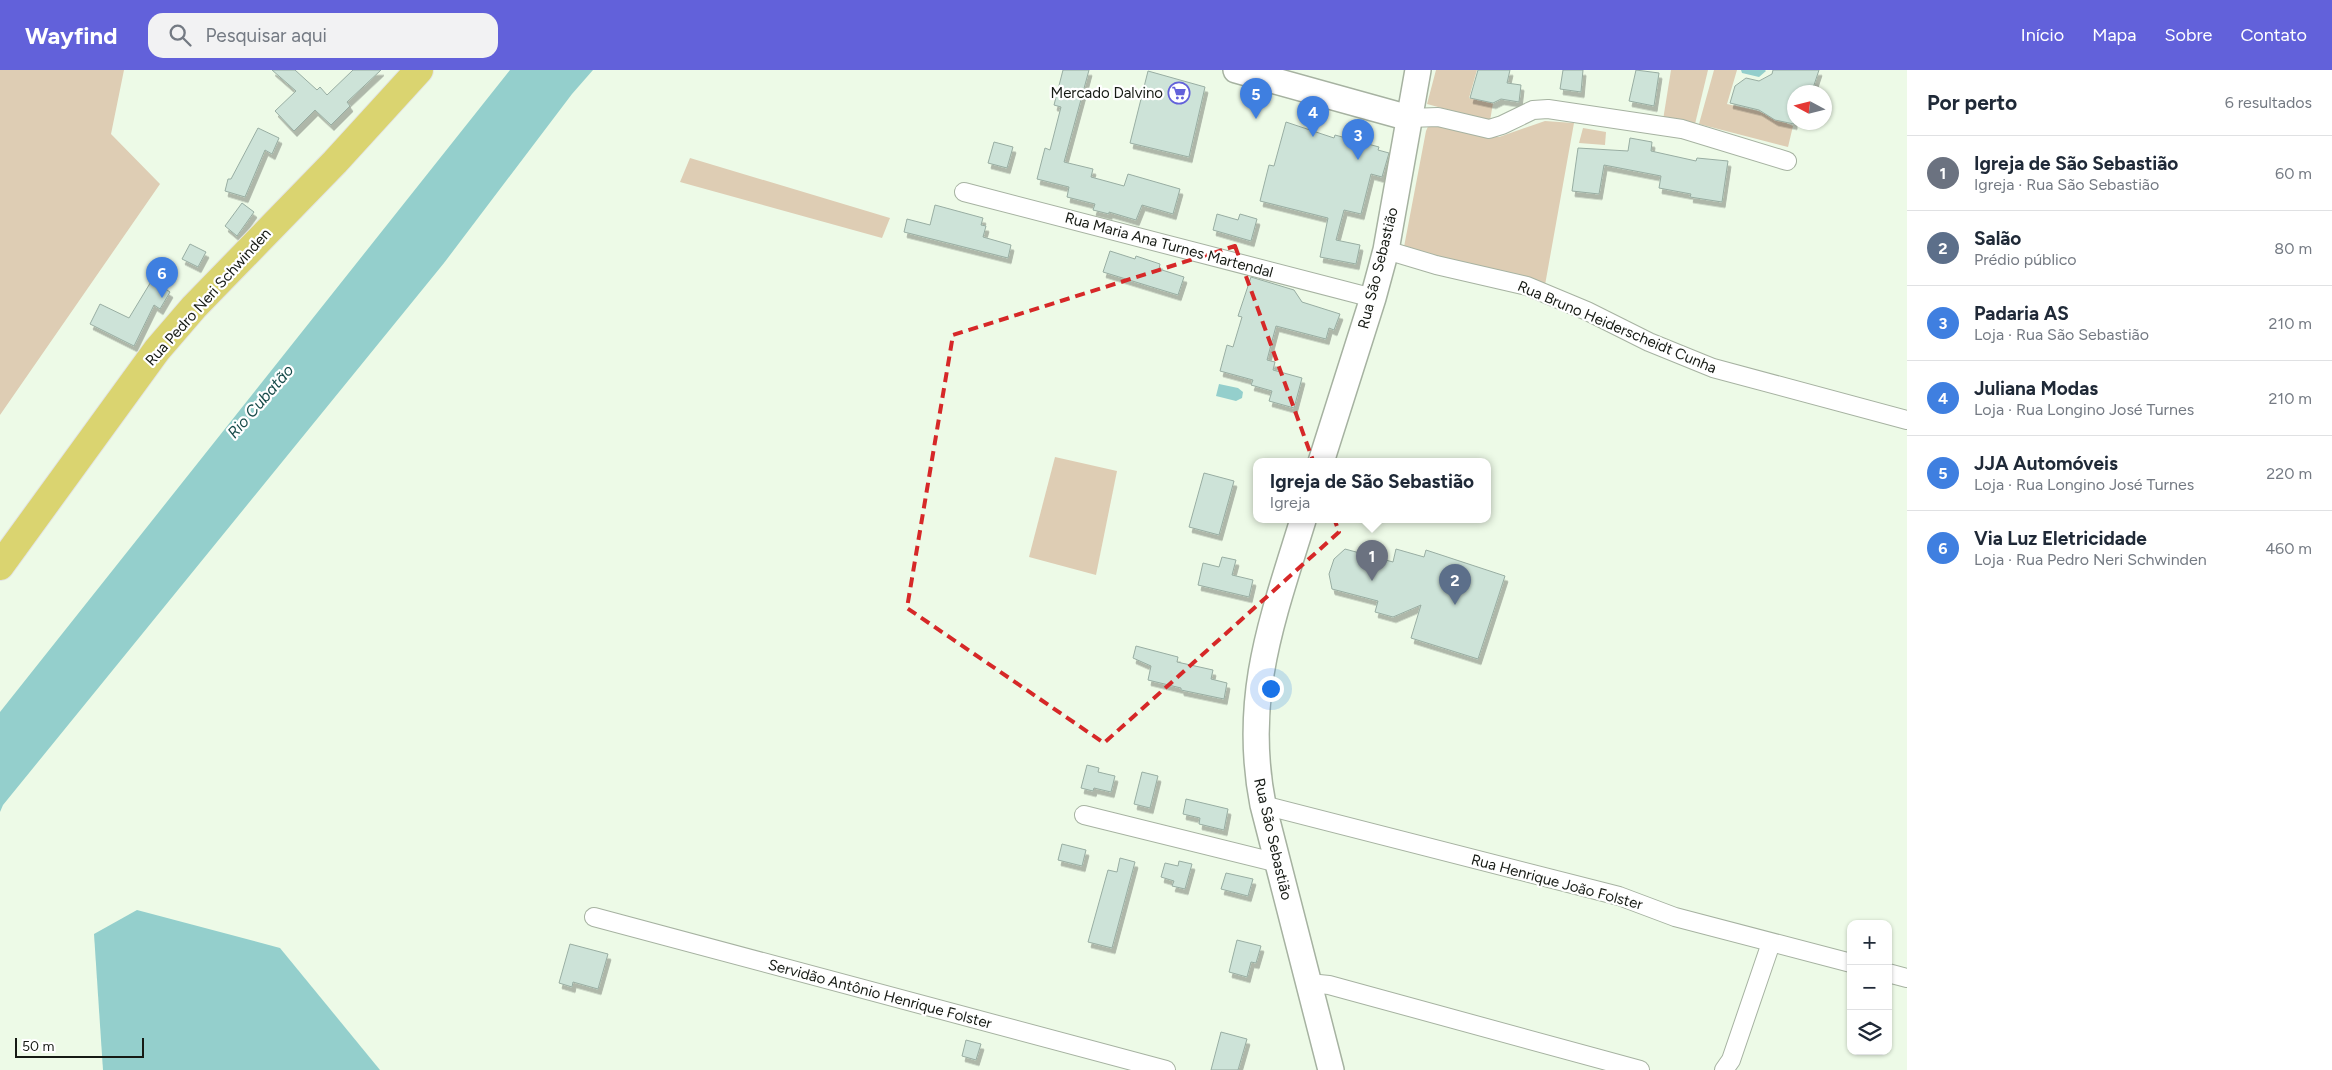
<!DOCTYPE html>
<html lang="pt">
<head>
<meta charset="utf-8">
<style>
	body { margin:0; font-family:Figtree,sans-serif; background:#f2f2f3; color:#1f2937 }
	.controls { position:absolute; right:15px; bottom:15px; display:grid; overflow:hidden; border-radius:10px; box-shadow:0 1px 4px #0004 }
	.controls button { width:45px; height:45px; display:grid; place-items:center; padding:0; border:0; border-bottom:1px solid #e0e1e3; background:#fff; color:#1f2937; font:25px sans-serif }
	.compass { position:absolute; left:1787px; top:15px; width:45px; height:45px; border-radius:50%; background:#fff; box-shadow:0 1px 4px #0004; rotate:277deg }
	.scale { position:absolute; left:15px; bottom:12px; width:129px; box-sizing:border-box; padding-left:5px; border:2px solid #161a14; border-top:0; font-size:14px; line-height:18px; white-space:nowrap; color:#161a14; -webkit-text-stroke:4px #fff; paint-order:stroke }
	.you { position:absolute; left:1270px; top:618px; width:18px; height:18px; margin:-12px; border:4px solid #fff; border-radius:50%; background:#1a73e8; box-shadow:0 0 0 8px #1a73e833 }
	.badge { display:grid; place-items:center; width:32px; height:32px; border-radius:50%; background:#6261da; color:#fff; font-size:16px; font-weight:700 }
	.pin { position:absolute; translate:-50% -41px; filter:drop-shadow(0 1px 2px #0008) }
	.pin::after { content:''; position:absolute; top:26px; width:18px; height:15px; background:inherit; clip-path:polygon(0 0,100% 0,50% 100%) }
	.popup { position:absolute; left:1253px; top:388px; width:238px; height:65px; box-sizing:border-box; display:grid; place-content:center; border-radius:10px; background:#fff; filter:drop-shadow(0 1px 4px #0005); font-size:16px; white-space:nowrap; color:#747a83 }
	.popup b { font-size:19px; color:#1f2937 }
	.popup::after { content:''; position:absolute; left:50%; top:100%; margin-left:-10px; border:10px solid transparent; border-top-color:#fff }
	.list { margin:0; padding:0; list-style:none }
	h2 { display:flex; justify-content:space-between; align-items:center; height:65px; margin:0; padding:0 20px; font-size:21px }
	h2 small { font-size:16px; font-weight:400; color:#747a83 }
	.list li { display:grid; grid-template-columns:32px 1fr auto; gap:15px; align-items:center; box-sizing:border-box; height:75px; padding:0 20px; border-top:1px solid #e0e1e3 }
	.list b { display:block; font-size:19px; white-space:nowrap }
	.list p { margin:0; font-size:16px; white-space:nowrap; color:#747a83 }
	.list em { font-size:16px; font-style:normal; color:#747a83 }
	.icon { flex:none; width:28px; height:28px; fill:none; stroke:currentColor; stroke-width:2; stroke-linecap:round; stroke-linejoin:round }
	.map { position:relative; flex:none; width:1907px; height:1000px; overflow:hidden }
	header { display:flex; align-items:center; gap:30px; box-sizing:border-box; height:70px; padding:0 25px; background:#6261da; color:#fff }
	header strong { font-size:24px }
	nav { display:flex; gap:28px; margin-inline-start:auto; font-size:18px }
	.search { width:350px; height:45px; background:#f2f2f3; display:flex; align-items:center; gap:12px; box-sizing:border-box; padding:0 18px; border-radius:15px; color:#747a83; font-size:19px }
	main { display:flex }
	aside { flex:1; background:#fff }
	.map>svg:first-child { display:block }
	.green { fill:#decdb4 }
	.water { fill:#94cfcc }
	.building { fill:#cde3d8; stroke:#98ada2; filter:url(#shadow) }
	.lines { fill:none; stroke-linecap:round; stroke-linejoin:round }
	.minor-casing { stroke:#a6b2a1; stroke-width:20 }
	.secondary-casing { stroke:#a6b2a1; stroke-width:28 }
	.trunk-casing { stroke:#e3e4e3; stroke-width:30 }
	.minor { stroke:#fff; stroke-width:18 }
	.secondary { stroke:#fff; stroke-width:25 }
	.trunk { stroke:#dad470; stroke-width:28 }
	.marked { fill:none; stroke:#d62828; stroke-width:4; stroke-dasharray:10 6; stroke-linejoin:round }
	.labels { text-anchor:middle; stroke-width:4.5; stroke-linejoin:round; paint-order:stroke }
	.poi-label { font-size:15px; fill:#161a14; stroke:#fff; text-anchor:end }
	.street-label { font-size:15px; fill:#161a14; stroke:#fff }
	.water-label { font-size:16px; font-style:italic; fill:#174b4a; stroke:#fff }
</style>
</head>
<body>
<header>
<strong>Wayfind</strong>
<div class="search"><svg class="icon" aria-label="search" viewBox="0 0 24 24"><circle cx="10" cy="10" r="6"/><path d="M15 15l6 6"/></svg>Pesquisar aqui</div>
<nav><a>Início</a><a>Mapa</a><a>Sobre</a><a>Contato</a></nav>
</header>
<main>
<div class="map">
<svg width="1907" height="1000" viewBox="0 0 1907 1000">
	<defs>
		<filter id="shadow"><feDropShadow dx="3" dy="5.5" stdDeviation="0" flood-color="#0004"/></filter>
	</defs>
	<rect width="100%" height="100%" fill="#edfae7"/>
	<g class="green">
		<path d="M 0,0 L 124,0 L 111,64 L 160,114 L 0,345 Z"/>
		<path d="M 1436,0 L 1477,0 L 1469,28 L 1493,33 L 1490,51 L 1427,34 Z"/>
		<path d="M 1671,0 L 1708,0 L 1695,54 L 1663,50 Z"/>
		<path d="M 1714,0 L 1737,0 L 1727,34 L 1758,41 L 1793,56 L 1788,77 L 1699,54 Z"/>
		<path d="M 1545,51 L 1574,53 L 1545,215 L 1446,191 L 1404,177 L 1426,61 L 1430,52 L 1499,67 Z"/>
		<path d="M 1583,58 L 1606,62 L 1605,75 L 1579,73 Z"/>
		<path d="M 690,88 L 890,148 L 882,168 L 680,112 Z"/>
		<path d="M 1055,387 L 1117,401 L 1096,505 L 1029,487 Z"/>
	</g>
	<g class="water">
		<path d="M 510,0 L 593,0 L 572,24 L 444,193 L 3,735 L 0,742 L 0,642 Z"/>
		<path d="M 1741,0 L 1765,0 L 1766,1 L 1759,7 L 1742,3 Z"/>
		<path d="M 1219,314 L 1238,318 L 1243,322 L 1242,328 L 1236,331 L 1216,326 Z"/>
		<path d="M 137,840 L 280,878 L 380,1000 L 103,1000 L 94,864 Z"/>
	</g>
	<g class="building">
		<path d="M 272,0 L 295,0 L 317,20 L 320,17 L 327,25 L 353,0 L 381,0 L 347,32 L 350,36 L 331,55 L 315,40 L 294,61 L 275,41 L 296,21 Z"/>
		<path d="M 1063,0 L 1089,0 L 1064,92 L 1093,99 L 1091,107 L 1124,116 L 1128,104 L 1180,119 L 1173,144 L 1142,135 L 1136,150 L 1109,142 L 1109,144 L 1093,140 L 1095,134 L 1067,127 L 1069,117 L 1037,109 L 1045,78 L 1050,80 L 1061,37 L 1054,35 Z"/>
		<path d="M 1478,0 L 1510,0 L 1507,13 L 1521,15 L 1519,32 L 1501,29 L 1493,33 L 1470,28 Z"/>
		<path d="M 1563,0 L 1583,0 L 1581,22 L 1560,19 Z"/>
		<path d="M 1636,0 L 1659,3 L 1654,36 L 1629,31 Z"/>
		<path d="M 1773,0 L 1819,0 L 1812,21 L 1794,22 L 1794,54 L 1775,50 L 1759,40 L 1730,33 L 1735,16 L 1746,8 L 1759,11 L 1772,4 Z"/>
		<path d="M 1148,1 L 1205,17 L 1189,87 L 1130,73 Z"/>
		<path d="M 1286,52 L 1334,68 L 1335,65 L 1379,77 L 1378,80 L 1389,83 L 1382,107 L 1371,104 L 1361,144 L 1344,140 L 1336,170 L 1360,175 L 1356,194 L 1320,187 L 1328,148 L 1260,131 L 1269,95 L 1274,96 Z"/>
		<path d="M 258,58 L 279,68 L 272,84 L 265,80 L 245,127 L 225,121 L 228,109 L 231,109 Z"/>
		<path d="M 1630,68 L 1652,72 L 1651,81 L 1696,91 L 1697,88 L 1728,91 L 1722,132 L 1690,127 L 1691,124 L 1659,118 L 1661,106 L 1604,95 L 1599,124 L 1572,121 L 1578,78 L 1628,81 Z"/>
		<path d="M 994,72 L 1013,77 L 1007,98 L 988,93 Z"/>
		<path d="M 242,133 L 254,142 L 237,166 L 225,156 Z"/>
		<path d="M 935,135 L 983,148 L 981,155 L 986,156 L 983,167 L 1011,175 L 1008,188 L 904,162 L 907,149 L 930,155 Z"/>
		<path d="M 1217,144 L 1238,150 L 1240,144 L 1257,149 L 1251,171 L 1213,160 Z"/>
		<path d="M 190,174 L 206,182 L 198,197 L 182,189 Z"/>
		<path d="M 1110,181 L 1135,189 L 1136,186 L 1160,194 L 1159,199 L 1184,207 L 1178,225 L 1103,202 Z"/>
		<path d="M 1251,207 L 1294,220 L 1302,232 L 1340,244 L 1334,260 L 1329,258 L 1326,269 L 1276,256 L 1267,290 L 1275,292 L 1273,300 L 1302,308 L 1294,338 L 1269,331 L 1272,321 L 1251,315 L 1253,310 L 1220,301 L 1227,275 L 1233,277 L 1242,247 L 1238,246 Z"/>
		<path d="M 152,210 L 170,222 L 160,239 L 154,235 L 134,276 L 90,254 L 100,234 L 129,248 Z"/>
		<path d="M 1204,403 L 1234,411 L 1219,465 L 1189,457 Z"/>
		<path d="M 1345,479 L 1393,492 L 1396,479 L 1424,487 L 1426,480 L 1505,506 L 1478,589 L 1411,568 L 1421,535 L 1393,547 L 1375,542 L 1378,531 L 1332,519 L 1329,504 L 1334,489 Z"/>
		<path d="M 1222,487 L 1236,490 L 1232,505 L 1253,510 L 1249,527 L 1198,515 L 1203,493 L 1219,497 Z"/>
		<path d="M 1136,576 L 1178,587 L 1177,592 L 1213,600 L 1211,609 L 1227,613 L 1224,629 L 1181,620 L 1181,618 L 1148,610 L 1151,596 L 1133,588 Z"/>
		<path d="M 1087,695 L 1099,698 L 1098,702 L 1115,706 L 1111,722 L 1094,718 L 1093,721 L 1081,718 Z"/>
		<path d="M 1142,702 L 1158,706 L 1150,738 L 1134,734 Z"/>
		<path d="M 1186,729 L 1228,739 L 1224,760 L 1199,754 L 1200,748 L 1183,744 Z"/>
		<path d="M 1062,774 L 1086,780 L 1082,796 L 1058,790 Z"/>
		<path d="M 1120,788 L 1135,792 L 1112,878 L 1088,872 L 1108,800 L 1117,802 Z"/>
		<path d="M 1179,791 L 1192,794 L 1185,819 L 1172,816 L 1174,811 L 1161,807 L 1165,793 L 1178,796 Z"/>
		<path d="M 1226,803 L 1253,809 L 1248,826 L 1221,819 Z"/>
		<path d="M 1237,870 L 1261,876 L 1256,893 L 1251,892 L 1247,907 L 1229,902 Z"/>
		<path d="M 570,874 L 608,884 L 598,919 L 573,912 L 572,917 L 559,913 Z"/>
		<path d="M 1221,962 L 1247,969 L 1238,1000 L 1211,1000 Z"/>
		<path d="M 966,970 L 981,974 L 976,990 L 962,986 Z"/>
	</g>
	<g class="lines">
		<g class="minor-casing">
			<g id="minor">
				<path d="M 1409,48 L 1438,47 L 1489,59 L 1502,55 L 1533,40 L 1548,39 L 1682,59 L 1787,91"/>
				<path d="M 964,122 L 1373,228"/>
				<path d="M 1386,180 L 1436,195 L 1527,216 L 1587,241 L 1649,272 L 1713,298 L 1907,350"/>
				<path d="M 1263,735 L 1619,826 L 1675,847 L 1851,893"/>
				<path d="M 1084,745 L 1278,793"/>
				<path d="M 594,847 L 1166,1000"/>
				<path d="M 1888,903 L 1907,908"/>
				<path d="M 1309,913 L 1329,915 L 1640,1000"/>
				<path d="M 1724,1000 L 1731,990 L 1771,873"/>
			</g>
		</g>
		<g class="secondary-casing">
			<g id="secondary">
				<path d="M 1236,0 L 1409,48"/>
				<path d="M 1321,392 L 1373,228 L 1386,180 L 1418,0"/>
				<path d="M 1303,450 C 1272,550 1242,628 1263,735 L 1331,1000"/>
			</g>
		</g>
		<g class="trunk-casing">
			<path id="trunk" d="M 0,496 L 157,280 L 194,237 L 335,92 L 419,0"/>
		</g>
		<use href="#minor" class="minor"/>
		<use href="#secondary" class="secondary"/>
		<use href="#trunk" class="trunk"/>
	</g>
	<path class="marked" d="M 1235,176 L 1339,462 L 1104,673 L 907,538 L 953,265 Z"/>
	<defs>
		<g id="supermarket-ring" transform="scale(1.125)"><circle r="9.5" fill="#fff" stroke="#6261da" stroke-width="1.5"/><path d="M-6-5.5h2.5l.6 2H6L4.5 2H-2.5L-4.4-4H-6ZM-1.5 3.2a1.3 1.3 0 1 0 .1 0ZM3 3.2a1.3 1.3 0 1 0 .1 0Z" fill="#6261da"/></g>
	</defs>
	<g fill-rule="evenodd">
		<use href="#supermarket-ring" x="1179" y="23"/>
	</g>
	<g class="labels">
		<g class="poi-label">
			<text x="1163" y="28">Mercado Dalvino</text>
		</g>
		<g class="street-label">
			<text transform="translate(1169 175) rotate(15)" y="5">Rua Maria Ana Turnes Martendal</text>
			<text transform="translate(1378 198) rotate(-76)" y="5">Rua São Sebastião</text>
			<text transform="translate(208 227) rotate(-48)" y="5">Rua Pedro Neri Schwinden</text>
			<text transform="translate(1617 257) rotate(23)" y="5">Rua Bruno Heiderscheidt Cunha</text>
			<text transform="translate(1273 769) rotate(77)" y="5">Rua São Sebastião</text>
			<text transform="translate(1557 812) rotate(15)" y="5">Rua Henrique João Folster</text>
			<text transform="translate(880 924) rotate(15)" y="5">Servidão Antônio Henrique Folster</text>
		</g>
		<g class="water-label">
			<text transform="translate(260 331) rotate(-49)" y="6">Rio Cubatão</text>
		</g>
	</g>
</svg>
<div class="controls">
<button>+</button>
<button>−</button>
<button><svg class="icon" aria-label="layers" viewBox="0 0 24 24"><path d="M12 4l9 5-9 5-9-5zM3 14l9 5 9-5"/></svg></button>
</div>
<svg class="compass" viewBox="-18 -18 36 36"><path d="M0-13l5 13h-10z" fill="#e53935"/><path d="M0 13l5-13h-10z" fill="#747a83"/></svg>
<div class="scale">50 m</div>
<div class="you"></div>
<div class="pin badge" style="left:1372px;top:511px;background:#6b7280">1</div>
<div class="popup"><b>Igreja de São Sebastião</b>Igreja</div>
<div class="pin badge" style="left:1455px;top:535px;background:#5c6f8a">2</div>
<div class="pin badge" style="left:1358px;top:90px;background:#3f7fe0">3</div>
<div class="pin badge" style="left:1313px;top:67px;background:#3f7fe0">4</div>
<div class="pin badge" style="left:1256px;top:49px;background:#3f7fe0">5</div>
<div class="pin badge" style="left:162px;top:228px;background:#3f7fe0">6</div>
</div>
<aside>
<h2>Por perto<small>6 resultados</small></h2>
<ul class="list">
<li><span class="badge" style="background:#6b7280">1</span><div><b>Igreja de São Sebastião</b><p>Igreja · Rua São Sebastião</p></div><em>60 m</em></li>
<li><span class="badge" style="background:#5c6f8a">2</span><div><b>Salão</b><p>Prédio público</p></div><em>80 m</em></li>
<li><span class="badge" style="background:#3f7fe0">3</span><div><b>Padaria AS</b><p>Loja · Rua São Sebastião</p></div><em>210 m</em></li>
<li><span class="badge" style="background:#3f7fe0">4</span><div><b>Juliana Modas</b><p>Loja · Rua Longino José Turnes</p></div><em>210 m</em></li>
<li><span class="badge" style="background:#3f7fe0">5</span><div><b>JJA Automóveis</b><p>Loja · Rua Longino José Turnes</p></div><em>220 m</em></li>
<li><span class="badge" style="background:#3f7fe0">6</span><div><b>Via Luz Eletricidade</b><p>Loja · Rua Pedro Neri Schwinden</p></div><em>460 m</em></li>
</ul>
</aside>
</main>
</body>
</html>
